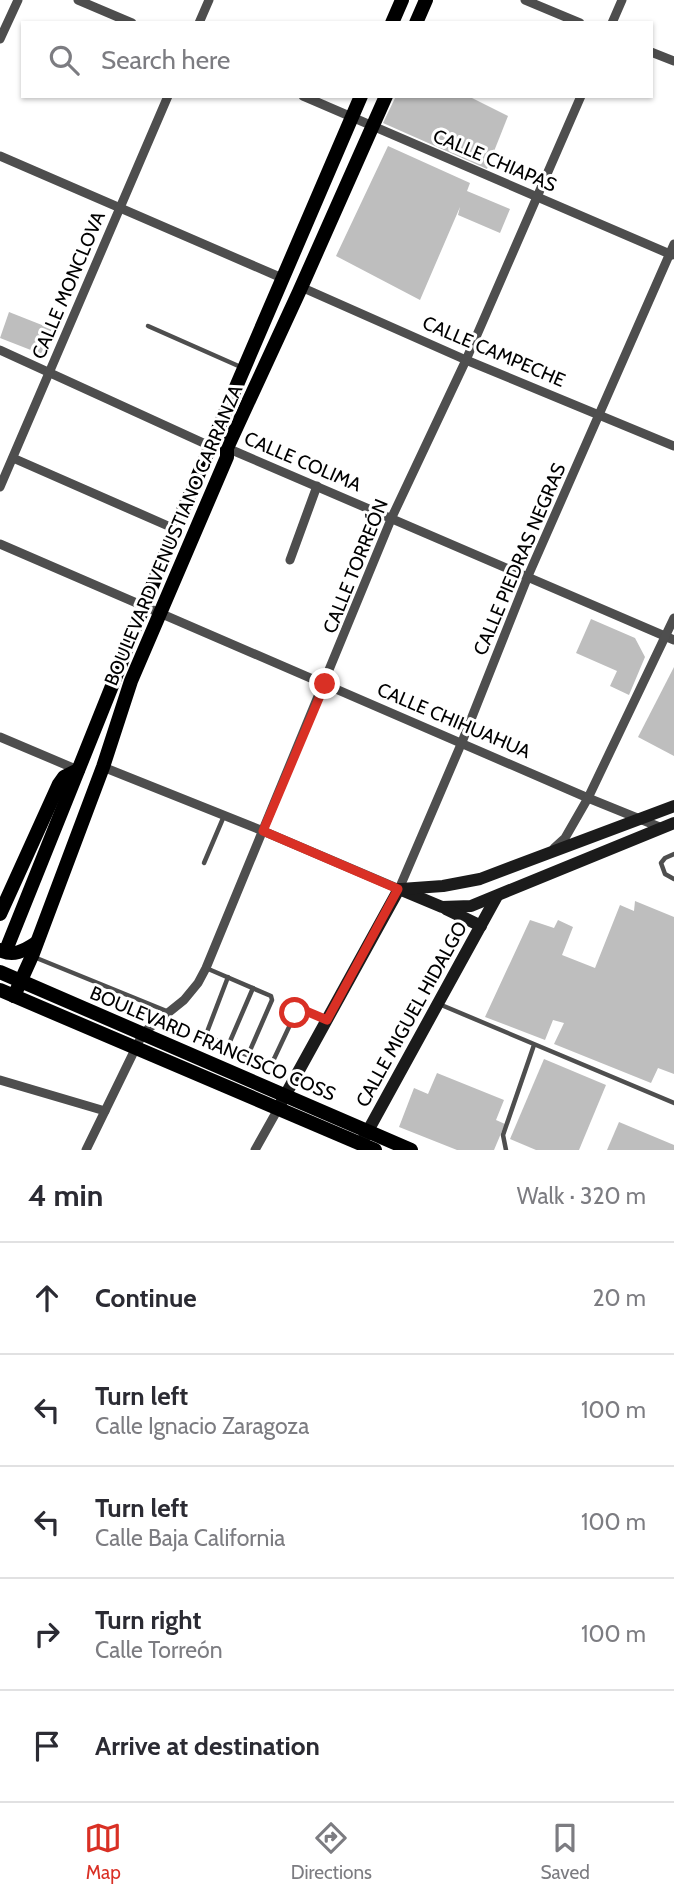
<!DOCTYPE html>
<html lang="en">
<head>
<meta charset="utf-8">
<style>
	body { margin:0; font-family:Cabin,sans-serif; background:#f2f2f3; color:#2b2b33 }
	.stop { position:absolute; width:21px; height:21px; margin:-16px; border:5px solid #d93025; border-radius:50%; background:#fff }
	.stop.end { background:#d93025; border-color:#fff; box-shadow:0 2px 7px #0008 }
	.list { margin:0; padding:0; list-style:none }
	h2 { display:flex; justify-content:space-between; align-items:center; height:91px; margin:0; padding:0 28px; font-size:30px }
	h2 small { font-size:23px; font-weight:400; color:#7c7c81 }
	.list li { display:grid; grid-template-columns:46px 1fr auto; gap:21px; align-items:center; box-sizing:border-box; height:112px; padding:0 28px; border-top:2px solid #e1e1e2 }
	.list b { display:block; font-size:26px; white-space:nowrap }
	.list p { margin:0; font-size:23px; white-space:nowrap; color:#7c7c81 }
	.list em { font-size:23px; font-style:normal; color:#7c7c81 }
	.icon { flex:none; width:38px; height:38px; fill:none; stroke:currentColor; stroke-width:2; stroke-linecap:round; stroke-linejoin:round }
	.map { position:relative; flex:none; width:674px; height:1150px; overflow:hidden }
	.search { position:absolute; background:#fff; box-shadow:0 2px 5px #0004; left:21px; right:21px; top:21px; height:77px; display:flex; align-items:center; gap:18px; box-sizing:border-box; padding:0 24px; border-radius:0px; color:#7c7c81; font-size:26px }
	.sheet { height:651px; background:#fff }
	nav { display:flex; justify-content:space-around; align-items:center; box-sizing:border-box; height:98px; border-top:2px solid #e1e1e2; background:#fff; font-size:19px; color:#7c7c81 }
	nav a { display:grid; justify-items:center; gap:4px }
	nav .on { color:#d93025 }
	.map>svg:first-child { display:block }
	.building { fill:#bebebe }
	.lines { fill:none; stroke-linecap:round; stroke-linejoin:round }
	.lane { stroke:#4e4e4e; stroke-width:4.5 }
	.street { stroke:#4e4e4e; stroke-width:9 }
	.secondary { stroke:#1b1b1b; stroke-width:12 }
	.primary { stroke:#000; stroke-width:14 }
	.route { stroke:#d93025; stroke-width:9 }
	.labels { text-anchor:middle; stroke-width:6; stroke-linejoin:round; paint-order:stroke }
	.street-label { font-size:19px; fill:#000; stroke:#fff }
</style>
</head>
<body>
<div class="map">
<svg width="674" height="1150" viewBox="0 0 674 1150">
	<rect width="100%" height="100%" fill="#fff"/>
	<g class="building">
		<path d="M 396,96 L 468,96 L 508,116 L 487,169 L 383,123 Z"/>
		<path d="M 388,146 L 470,183 L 467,191 L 510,209 L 500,233 L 458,215 L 460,207 L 420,300 L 336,256 Z"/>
		<path d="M 9,312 L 52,329 L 41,354 L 0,338 Z"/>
		<path d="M 591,619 L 635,638 L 645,657 L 629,695 L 610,686 L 617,671 L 576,653 Z"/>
		<path d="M 674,667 L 674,756 L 638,737 Z"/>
		<path d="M 635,901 L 674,917 L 674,1074 L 658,1068 L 651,1083 L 554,1044 L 564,1023 L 553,1020 L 545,1040 L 485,1017 L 530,920 L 554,928 L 558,920 L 573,927 L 562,955 L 595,968 L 620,905 L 634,911 Z"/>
		<path d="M 544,1059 L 606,1085 L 579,1150 L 536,1150 L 510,1139 Z"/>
		<path d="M 437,1073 L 504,1100 L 496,1120 L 505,1124 L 494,1150 L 457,1150 L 399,1127 L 414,1088 L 428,1094 Z"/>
		<path d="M 619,1122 L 674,1145 L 674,1150 L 607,1150 Z"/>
	</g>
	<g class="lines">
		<g class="lane">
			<path d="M 148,326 L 243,368"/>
			<path d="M 674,854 L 665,858 L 661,863 L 665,874 L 674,879"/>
			<path d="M 204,863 L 224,816"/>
			<path d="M 34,957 L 169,1012"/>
			<path d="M 206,968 L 271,996 L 272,1000 L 248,1055"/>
			<path d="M 228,977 L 207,1032 C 214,1043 261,1063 273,1061 L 297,1010 L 305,1009 L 324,1018"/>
			<path d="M 439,1004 L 674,1103"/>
			<path d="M 228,1046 L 253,988"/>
			<path d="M 506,1150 L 503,1135 L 534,1045"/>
		</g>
		<g class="street">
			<path d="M 78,0 L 132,23"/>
			<path d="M 525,0 L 580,23"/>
			<path d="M 199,23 L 209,0"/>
			<path d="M 612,23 L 622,0"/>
			<path d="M 0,39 L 18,0"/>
			<path d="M 651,52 L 674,61"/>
			<path d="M 303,96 L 672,255"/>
			<path d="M 0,156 L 282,278"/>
			<path d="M 301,287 L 466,360 L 674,446"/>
			<path d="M 0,350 L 210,446"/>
			<path d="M 227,448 L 674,640"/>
			<path d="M 13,458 L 175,529"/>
			<path d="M 0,487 L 168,96"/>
			<path d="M 0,544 L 588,798 L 662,828"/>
			<path d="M 290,560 L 317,486"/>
			<path d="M 0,737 L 78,770"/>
			<path d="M 103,767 L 263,831 L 399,889 L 462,742 L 528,576 L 674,244"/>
			<path d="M 554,848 L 565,838 L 588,798 L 674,618"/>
			<path d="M 0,1080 L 105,1111"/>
			<path d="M 86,1150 L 143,1033 L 184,1000 L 198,983 L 206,968 L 392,517 L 466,360 L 581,96"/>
			<path d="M 255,1150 L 278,1109"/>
		</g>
		<g class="secondary">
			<path d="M 399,889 L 442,907 L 471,906 L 674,823"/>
			<path d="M 401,889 L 443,886 L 480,879 L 674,806"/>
			<path d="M 446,909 L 481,926"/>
			<path d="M 281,1103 L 399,889"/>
			<path d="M 364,1138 L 497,896"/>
		</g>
		<g class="primary">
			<path d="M 392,23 L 402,0"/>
			<path d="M 416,23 L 426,0"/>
			<path d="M 0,914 L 59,784 L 64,777 L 78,770"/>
			<path d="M 8,945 L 175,529 L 361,96"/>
			<path d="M 0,950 C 13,957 24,951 36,943"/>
			<path d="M 0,972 L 411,1150"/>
			<path d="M 0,990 L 375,1150"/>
			<path d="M 14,996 L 32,956 L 103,767 L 131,681 L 227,457 L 227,448 L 299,292 L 386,96"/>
		</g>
	</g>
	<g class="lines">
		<path class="route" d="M 295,1013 L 301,1009 L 327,1020 L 398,889 L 263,831 L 325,684"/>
	</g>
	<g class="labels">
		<g class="street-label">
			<text transform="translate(495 160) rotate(23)" y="7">CALLE CHIAPAS</text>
			<text transform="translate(68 285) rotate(-67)" y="7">CALLE MONCLOVA</text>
			<text transform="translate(494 351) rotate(23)" y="7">CALLE CAMPECHE</text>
			<text transform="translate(303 461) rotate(23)" y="7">CALLE COLIMA</text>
			<text transform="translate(173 535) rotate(-67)" y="7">BOULEVARD VENUSTIANO CARRANZA</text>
			<text transform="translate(519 559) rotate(-67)" y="7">CALLE PIEDRAS NEGRAS</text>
			<text transform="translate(355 566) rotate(-68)" y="7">CALLE TORREÓN</text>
			<text transform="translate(454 720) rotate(23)" y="7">CALLE CHIHUAHUA</text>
			<text transform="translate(411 1014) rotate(-61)" y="7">CALLE MIGUEL HIDALGO</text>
			<text transform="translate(213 1043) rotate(23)" y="7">BOULEVARD FRANCISCO COSS</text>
		</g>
	</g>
</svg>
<div class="stop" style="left:295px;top:1013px"></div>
<div class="stop end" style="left:325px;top:684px"></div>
<div class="search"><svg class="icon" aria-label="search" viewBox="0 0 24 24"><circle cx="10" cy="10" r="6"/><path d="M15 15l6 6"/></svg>Search here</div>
</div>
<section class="sheet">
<h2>4 min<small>Walk · 320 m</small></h2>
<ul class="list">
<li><svg class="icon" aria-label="ahead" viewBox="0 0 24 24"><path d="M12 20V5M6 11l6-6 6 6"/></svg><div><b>Continue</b></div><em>20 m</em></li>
<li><svg class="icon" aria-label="left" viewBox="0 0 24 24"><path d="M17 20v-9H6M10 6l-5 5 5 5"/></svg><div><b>Turn left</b><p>Calle Ignacio Zaragoza</p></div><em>100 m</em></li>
<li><svg class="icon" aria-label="left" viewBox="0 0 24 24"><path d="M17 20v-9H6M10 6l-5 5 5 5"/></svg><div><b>Turn left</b><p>Calle Baja California</p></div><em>100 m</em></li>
<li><svg class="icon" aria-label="right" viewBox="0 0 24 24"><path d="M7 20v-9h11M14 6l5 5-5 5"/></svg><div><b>Turn right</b><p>Calle Torreón</p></div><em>100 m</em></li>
<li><svg class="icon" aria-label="arrive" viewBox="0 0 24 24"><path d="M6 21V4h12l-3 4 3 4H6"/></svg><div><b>Arrive at destination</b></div></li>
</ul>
</section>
<nav>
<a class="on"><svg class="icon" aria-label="map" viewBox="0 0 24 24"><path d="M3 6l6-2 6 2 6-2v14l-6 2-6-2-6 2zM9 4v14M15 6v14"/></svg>Map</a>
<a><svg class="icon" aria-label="directions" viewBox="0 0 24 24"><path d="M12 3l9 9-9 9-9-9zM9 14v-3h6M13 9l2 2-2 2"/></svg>Directions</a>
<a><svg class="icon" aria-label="saved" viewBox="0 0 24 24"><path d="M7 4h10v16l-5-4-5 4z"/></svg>Saved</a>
</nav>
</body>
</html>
